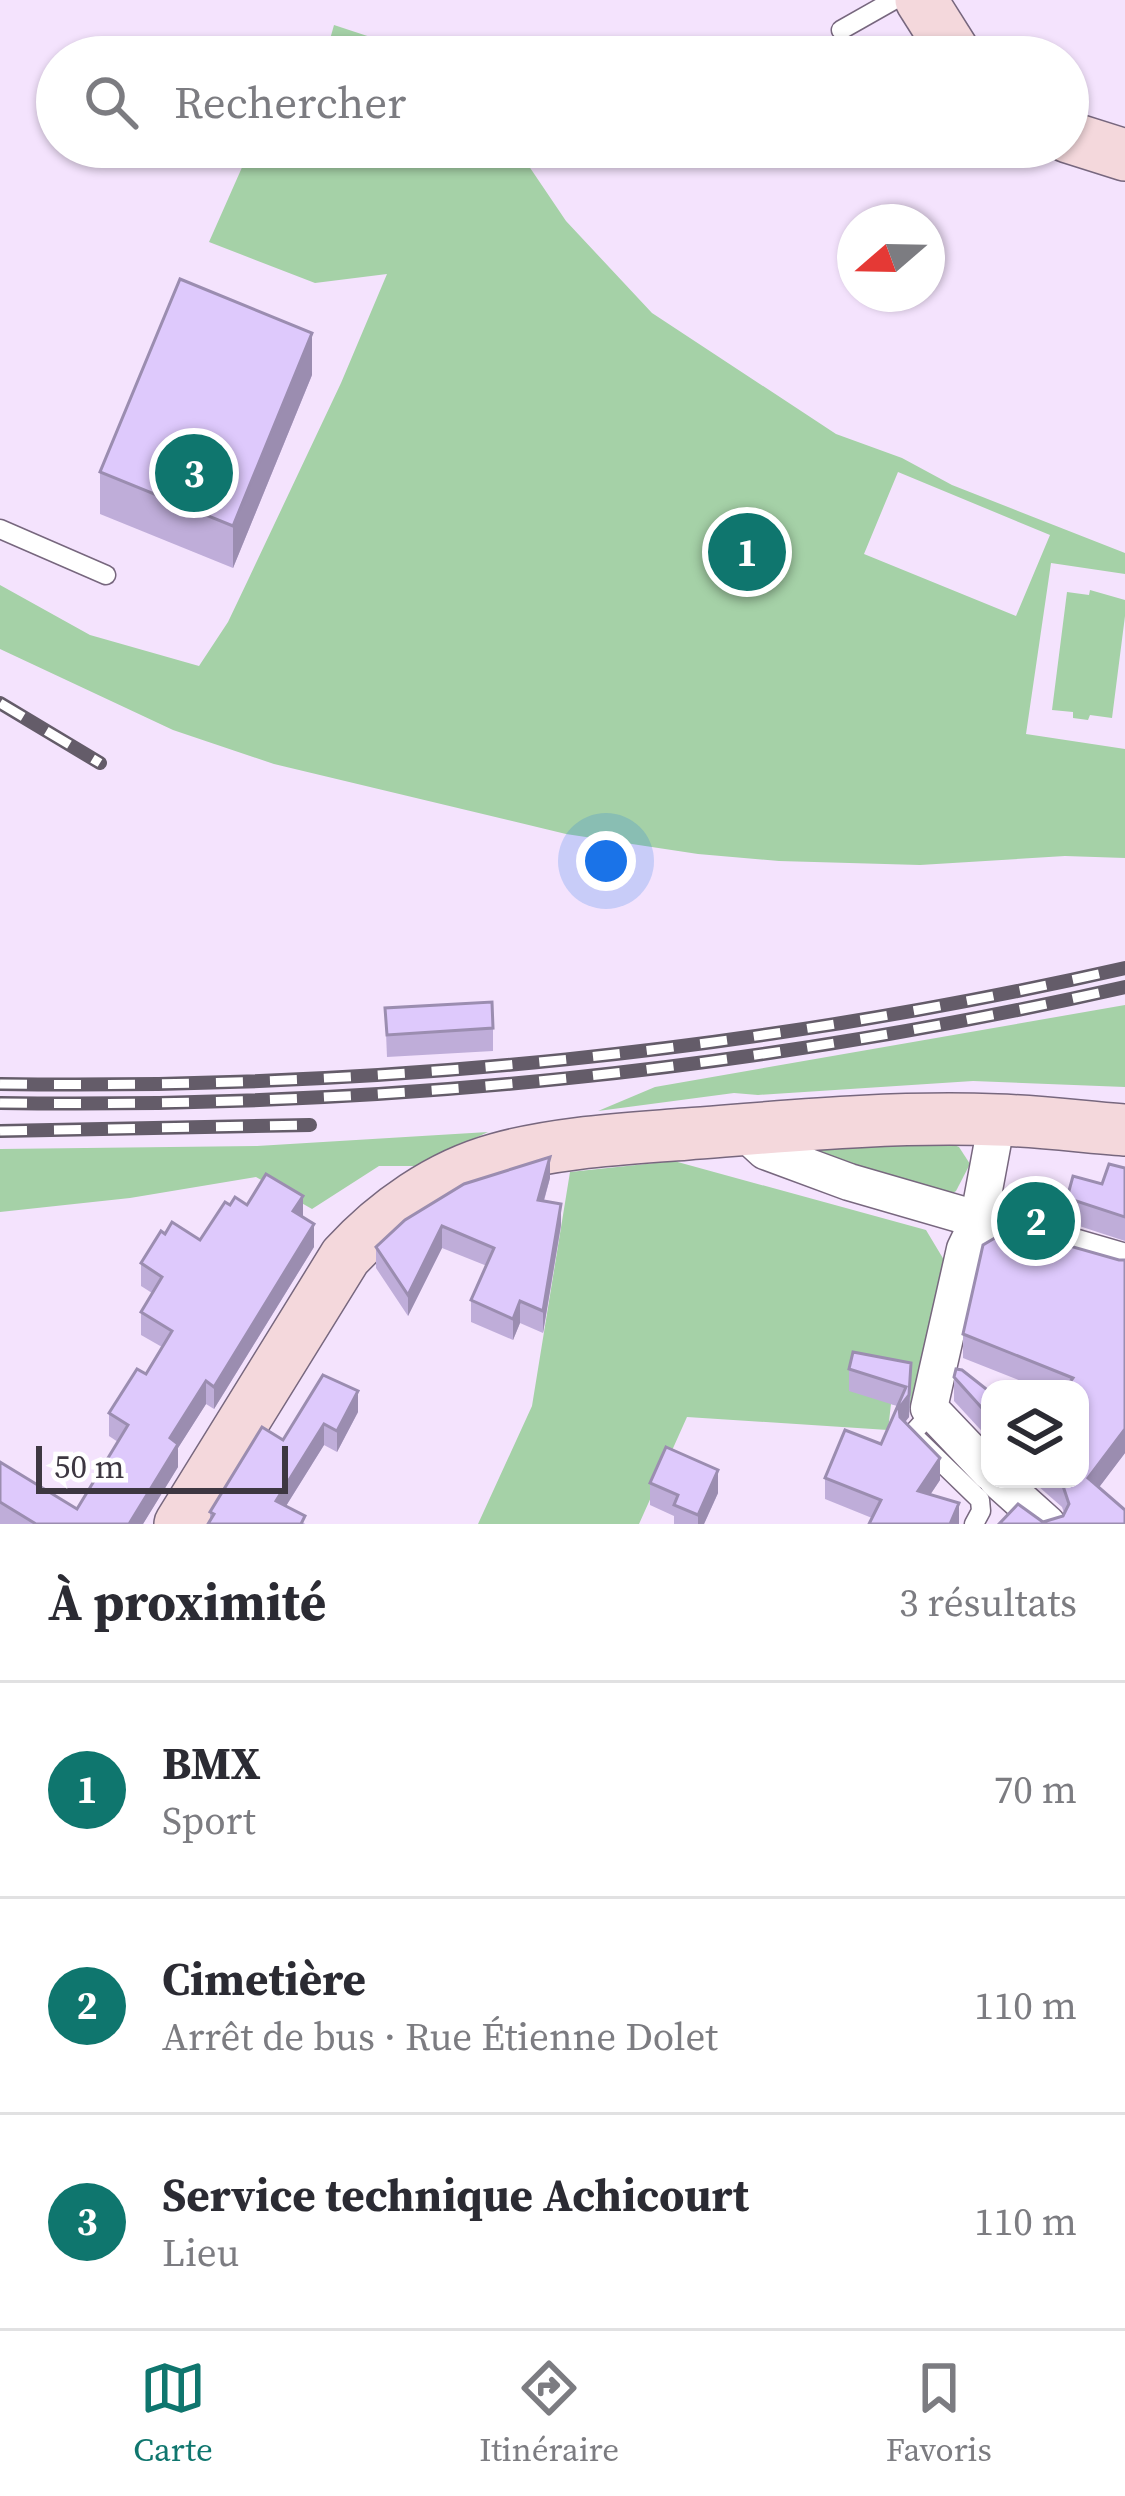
<!DOCTYPE html>
<html lang="fr">
<head>
<meta charset="utf-8">
<style>
	body { margin:0; font-family:"Source Serif 4",serif; background:#f7f7f7; color:#2b2b33 }
	.controls { position:absolute; right:36px; bottom:36px; display:grid; overflow:hidden; border-radius:24px; box-shadow:0 3px 9px #0004 }
	.controls button { width:108px; height:108px; display:grid; place-items:center; padding:0; border:0; border-bottom:3px solid #e1e1e2; background:#fff; color:#2b2b33; font:60px sans-serif }
	.compass { position:absolute; left:837px; top:204px; width:108px; height:108px; border-radius:50%; background:#fff; box-shadow:0 3px 9px #0004; rotate:250deg }
	.scale { position:absolute; left:36px; bottom:30px; width:252px; box-sizing:border-box; padding-left:12px; border:6px solid #3d3741; border-top:0; font-size:33px; line-height:42px; white-space:nowrap; color:#3d3741; -webkit-text-stroke:9px #fff; paint-order:stroke }
	.you { position:absolute; left:606px; top:861px; width:42px; height:42px; margin:-30px; border:9px solid #fff; border-radius:50%; background:#1a73e8; box-shadow:0 0 0 18px #1a73e833 }
	.badge { display:grid; place-items:center; width:78px; height:78px; border-radius:50%; background:#0f766e; color:#fff; font-size:39px; font-weight:700 }
	.pin { position:absolute; translate:-50% -50%; border:6px solid #fff; box-shadow:0 3px 12px #0006 }
	.list { margin:0; padding:0; list-style:none }
	h2 { display:flex; justify-content:space-between; align-items:center; height:156px; margin:0; padding:0 48px; font-size:51px }
	h2 small { font-size:39px; font-weight:400; color:#7c7c81 }
	.list li { display:grid; grid-template-columns:78px 1fr auto; gap:36px; align-items:center; box-sizing:border-box; height:216px; padding:0 48px; border-top:3px solid #e1e1e2 }
	.list b { display:block; font-size:45px; white-space:nowrap }
	.list p { margin:0; font-size:39px; white-space:nowrap; color:#7c7c81 }
	.list em { font-size:39px; font-style:normal; color:#7c7c81 }
	.icon { flex:none; width:66px; height:66px; fill:none; stroke:currentColor; stroke-width:2; stroke-linecap:round; stroke-linejoin:round }
	.map { position:relative; flex:none; width:1125px; height:1524px; overflow:hidden }
	.search { position:absolute; background:#fff; box-shadow:0 3px 9px #0004; left:36px; right:36px; top:36px; height:132px; display:flex; align-items:center; gap:30px; box-sizing:border-box; padding:0 42px; border-radius:66px; color:#7c7c81; font-size:45px }
	.sheet { height:804px; background:#fff }
	nav { display:flex; justify-content:space-around; align-items:center; box-sizing:border-box; height:168px; border-top:3px solid #e1e1e2; background:#fff; font-size:33px; color:#7c7c81 }
	nav a { display:grid; justify-items:center; gap:6px }
	nav .on { color:#0f766e }
	.map>svg:first-child { display:block }
	.green { fill:#a5d1a7; fill-rule:evenodd }
	.lines { fill:none; stroke-linecap:round; stroke-linejoin:round }
	.lane-casing { stroke:#77677e; stroke-width:21 }
	.street-casing { stroke:#77677e; stroke-width:39 }
	.secondary-casing { stroke:#77677e; stroke-width:54 }
	.lane { stroke:#fff; stroke-width:18 }
	.street { stroke:#fff; stroke-width:36 }
	.secondary { stroke:#f4d8dc; stroke-width:51 }
	.rail-casing { stroke:#645c69; stroke-width:14 }
	.rail { stroke:#fff; stroke-width:9; stroke-dasharray:27; stroke-linecap:butt }
	.wall { fill:#bfadd9 }
	.shaded-wall { fill:#9b8db0 }
	.building { fill:#dec9fc; stroke:#9b8db0; stroke-width:3 }
</style>
</head>
<body>
<div class="map">
<svg width="1125" height="1524" viewBox="0 0 1125 1524">
	<rect width="100%" height="100%" fill="#f4e3fd"/>
	<g class="green">
		<path d="M 334,25 L 431,57 L 325,57 Z"/>
		<path d="M 251,147 L 516,147 L 566,221 L 652,313 L 836,434 L 902,458 L 952,485 L 1125,553 L 1125,574 L 1051,563 L 1026,734 L 1125,749 L 1125,858 L 1065,856 L 920,865 L 779,861 L 698,854 L 566,834 L 274,764 L 173,730 L 0,649 L 0,585 L 90,635 L 199,666 L 228,622 L 248,580 L 341,383 L 387,274 L 315,283 L 209,242 ZM 898,472 L 1050,535 L 1016,616 L 864,554 Z"/>
		<path d="M 1090,590 L 1125,600 L 1125,616 L 1112,718 L 1090,715 L 1088,720 L 1073,718 L 1073,712 L 1052,710 L 1067,592 L 1089,595 Z"/>
		<path d="M 1125,1005 L 1125,1087 L 973,1081 L 758,1095 L 734,1093 L 598,1111 L 655,1087 Z"/>
		<path d="M 488,1132 L 416,1166 L 379,1166 L 312,1209 L 256,1177 L 130,1198 L 0,1212 L 0,1149 L 257,1146 Z"/>
		<path d="M 936,1138 L 959,1147 L 970,1164 L 956,1191 L 941,1200 L 795,1143 Z"/>
		<path d="M 674,1161 L 926,1230 L 944,1260 L 910,1408 L 891,1404 L 888,1430 L 687,1417 L 639,1524 L 478,1524 L 532,1406 L 570,1172 Z"/>
	</g>
	<g class="lines">
		<g class="lane-casing">
			<g id="lane">
				<path d="M 841,30 L 894,0"/>
				<path d="M 0,529 L 106,575"/>
				<path d="M 930,1414 L 912,1434 L 980,1500 L 981,1511 L 974,1524"/>
			</g>
		</g>
		<g class="street-casing">
			<g id="street">
				<path d="M 740,1128 L 765,1151 L 849,1182 L 1125,1262"/>
				<path d="M 990,1472 L 929,1408 L 965,1249 L 978,1222 L 997,1120"/>
				<path d="M 997,1479 L 1047,1524"/>
			</g>
		</g>
		<g class="secondary-casing">
			<g id="secondary">
				<path d="M 921,0 L 957,57"/>
				<path d="M 1068,137 L 1125,155"/>
				<path d="M 180,1524 L 345,1257 C 385,1213 439,1175 497,1159 C 558,1142 624,1139 687,1134 C 790,1126 895,1116 997,1120 C 1040,1121 1083,1127 1125,1130"/>
			</g>
		</g>
		<use href="#lane" class="lane"/>
		<use href="#street" class="street"/>
		<use href="#secondary" class="secondary"/>
		<g class="rail-casing">
			<g id="rail">
				<path d="M 0,703 L 100,763"/>
				<path d="M 0,1084 C 376,1090 759,1051 1125,968"/>
				<path d="M 0,1103 C 376,1109 758,1070 1125,987"/>
				<path d="M 0,1131 L 310,1125"/>
			</g>
		</g>
		<use href="#rail" class="rail"/>
	</g>
	<g class="wall">
		<path d="M 312,375 L 233,568 L 100,514 L 100,472 Z"/>
		<path d="M 385,1008 L 493,1028 L 493,1051 L 387,1057 Z"/>
		<path d="M 1125,1168 L 1125,1241 L 1067,1222 L 1067,1198 L 1102,1184 Z"/>
		<path d="M 550,1178 L 544,1201 L 561,1225 L 543,1333 L 520,1323 L 513,1340 L 471,1322 L 471,1300 L 487,1266 L 442,1248 L 408,1316 L 376,1268 L 376,1247 Z"/>
		<path d="M 230,1205 L 247,1205 L 303,1217 L 314,1247 L 214,1409 L 206,1404 L 178,1448 L 178,1467 L 143,1524 L 0,1524 L 0,1462 L 77,1509 L 118,1442 L 109,1436 L 109,1413 L 146,1374 L 162,1347 L 141,1335 L 141,1312 L 152,1293 L 141,1286 L 141,1263 L 165,1234 L 200,1240 Z"/>
		<path d="M 1119,1260 L 1125,1260 L 1125,1453 L 1099,1487 L 1125,1510 L 1043,1522 L 1063,1516 L 1064,1513 L 1062,1507 L 1030,1479 L 1080,1479 L 1080,1389 L 1041,1389 L 963,1358 L 963,1334 Z"/>
		<path d="M 849,1369 L 911,1385 L 909,1417 L 905,1422 L 940,1480 L 930,1495 L 959,1524 L 872,1518 L 825,1499 L 825,1478 L 881,1444 L 897,1406 L 849,1391 Z"/>
		<path d="M 954,1377 L 990,1392 L 990,1440 L 954,1401 Z"/>
		<path d="M 358,1412 L 337,1452 L 324,1445 L 286,1506 L 305,1524 L 210,1522 L 210,1512 L 283,1440 Z"/>
		<path d="M 650,1483 L 718,1493 L 704,1524 L 674,1524 L 674,1516 L 650,1505 Z"/>
	</g>
	<g class="shaded-wall">
		<path d="M 312,333 L 312,375 L 233,568 L 233,526 Z"/>
		<path d="M 550,1157 L 550,1178 L 538,1221 L 538,1200 Z"/>
		<path d="M 303,1196 L 303,1219 L 293,1211 Z"/>
		<path d="M 561,1204 L 561,1225 L 543,1333 L 543,1311 Z"/>
		<path d="M 314,1224 L 314,1247 L 214,1409 L 214,1387 Z"/>
		<path d="M 442,1226 L 442,1248 L 408,1316 L 408,1295 Z"/>
		<path d="M 520,1301 L 520,1323 L 513,1340 L 513,1319 Z"/>
		<path d="M 911,1363 L 909,1417 L 899,1430 L 899,1408 Z"/>
		<path d="M 206,1381 L 206,1404 L 178,1448 L 178,1467 L 143,1524 L 129,1524 L 170,1438 Z"/>
		<path d="M 358,1391 L 358,1412 L 337,1452 L 337,1431 Z"/>
		<path d="M 324,1424 L 324,1445 L 276,1522 L 276,1501 Z"/>
		<path d="M 1125,1429 L 1125,1453 L 1088,1502 L 1088,1478 Z"/>
		<path d="M 940,1458 L 940,1480 L 918,1513 L 918,1491 Z"/>
		<path d="M 718,1470 L 718,1493 L 704,1524 L 698,1524 L 698,1515 Z"/>
		<path d="M 959,1503 L 959,1524 L 950,1524 Z"/>
	</g>
	<g class="building">
		<path d="M 180,279 L 312,333 L 233,526 L 100,472 Z"/>
		<path d="M 492,1002 L 493,1028 L 387,1035 L 385,1008 Z"/>
		<path d="M 550,1157 L 538,1200 L 561,1204 L 543,1311 L 520,1301 L 513,1319 L 471,1300 L 494,1248 L 442,1226 L 408,1295 L 376,1247 L 405,1220 L 464,1184 Z"/>
		<path d="M 1109,1164 L 1125,1168 L 1125,1217 L 1067,1198 L 1073,1176 L 1102,1184 Z"/>
		<path d="M 266,1174 L 303,1196 L 293,1211 L 314,1224 L 214,1387 L 206,1381 L 170,1438 L 178,1444 L 129,1524 L 36,1524 L 0,1502 L 0,1462 L 77,1509 L 128,1425 L 109,1413 L 137,1369 L 146,1374 L 172,1331 L 141,1312 L 162,1277 L 141,1263 L 161,1231 L 165,1234 L 172,1222 L 200,1240 L 225,1202 L 230,1205 L 235,1197 L 247,1205 Z"/>
		<path d="M 1010,1229 L 1119,1260 L 1125,1260 L 1125,1429 L 1088,1478 L 1125,1510 L 1125,1524 L 999,1524 L 1018,1504 L 1043,1522 L 1063,1516 L 1069,1504 L 1062,1483 L 1057,1479 L 1080,1479 L 1080,1389 L 1065,1389 L 1073,1378 L 963,1334 L 983,1245 Z"/>
		<path d="M 853,1352 L 911,1363 L 909,1395 L 899,1408 L 900,1417 L 940,1458 L 918,1491 L 959,1503 L 950,1524 L 869,1524 L 881,1500 L 825,1478 L 845,1430 L 881,1444 L 906,1387 L 849,1369 Z"/>
		<path d="M 956,1369 L 962,1370 L 990,1392 L 990,1417 L 954,1377 Z"/>
		<path d="M 323,1375 L 358,1391 L 337,1431 L 324,1424 L 276,1501 L 305,1516 L 301,1524 L 208,1524 L 214,1514 L 210,1512 L 262,1427 L 283,1440 Z"/>
		<path d="M 666,1447 L 718,1470 L 698,1515 L 674,1505 L 678,1495 L 650,1483 Z"/>
	</g>
</svg>
<div class="controls">
<button><svg class="icon" aria-label="layers" viewBox="0 0 24 24"><path d="M12 4l9 5-9 5-9-5zM3 14l9 5 9-5"/></svg></button>
</div>
<svg class="compass" viewBox="-18 -18 36 36"><path d="M0-13l5 13h-10z" fill="#e53935"/><path d="M0 13l5-13h-10z" fill="#7c7c81"/></svg>
<div class="scale">50 m</div>
<div class="you"></div>
<div class="pin badge" style="left:747px;top:552px">1</div>
<div class="pin badge" style="left:1036px;top:1221px">2</div>
<div class="pin badge" style="left:194px;top:473px">3</div>
<div class="search"><svg class="icon" aria-label="search" viewBox="0 0 24 24"><circle cx="10" cy="10" r="6"/><path d="M15 15l6 6"/></svg>Rechercher</div>
</div>
<section class="sheet">
<h2>À proximité<small>3 résultats</small></h2>
<ul class="list">
<li><span class="badge">1</span><div><b>BMX</b><p>Sport</p></div><em>70 m</em></li>
<li><span class="badge">2</span><div><b>Cimetière</b><p>Arrêt de bus · Rue Étienne Dolet</p></div><em>110 m</em></li>
<li><span class="badge">3</span><div><b>Service technique Achicourt</b><p>Lieu</p></div><em>110 m</em></li>
</ul>
</section>
<nav>
<a class="on"><svg class="icon" aria-label="map" viewBox="0 0 24 24"><path d="M3 6l6-2 6 2 6-2v14l-6 2-6-2-6 2zM9 4v14M15 6v14"/></svg>Carte</a>
<a><svg class="icon" aria-label="directions" viewBox="0 0 24 24"><path d="M12 3l9 9-9 9-9-9zM9 14v-3h6M13 9l2 2-2 2"/></svg>Itinéraire</a>
<a><svg class="icon" aria-label="saved" viewBox="0 0 24 24"><path d="M7 4h10v16l-5-4-5 4z"/></svg>Favoris</a>
</nav>
</body>
</html>
